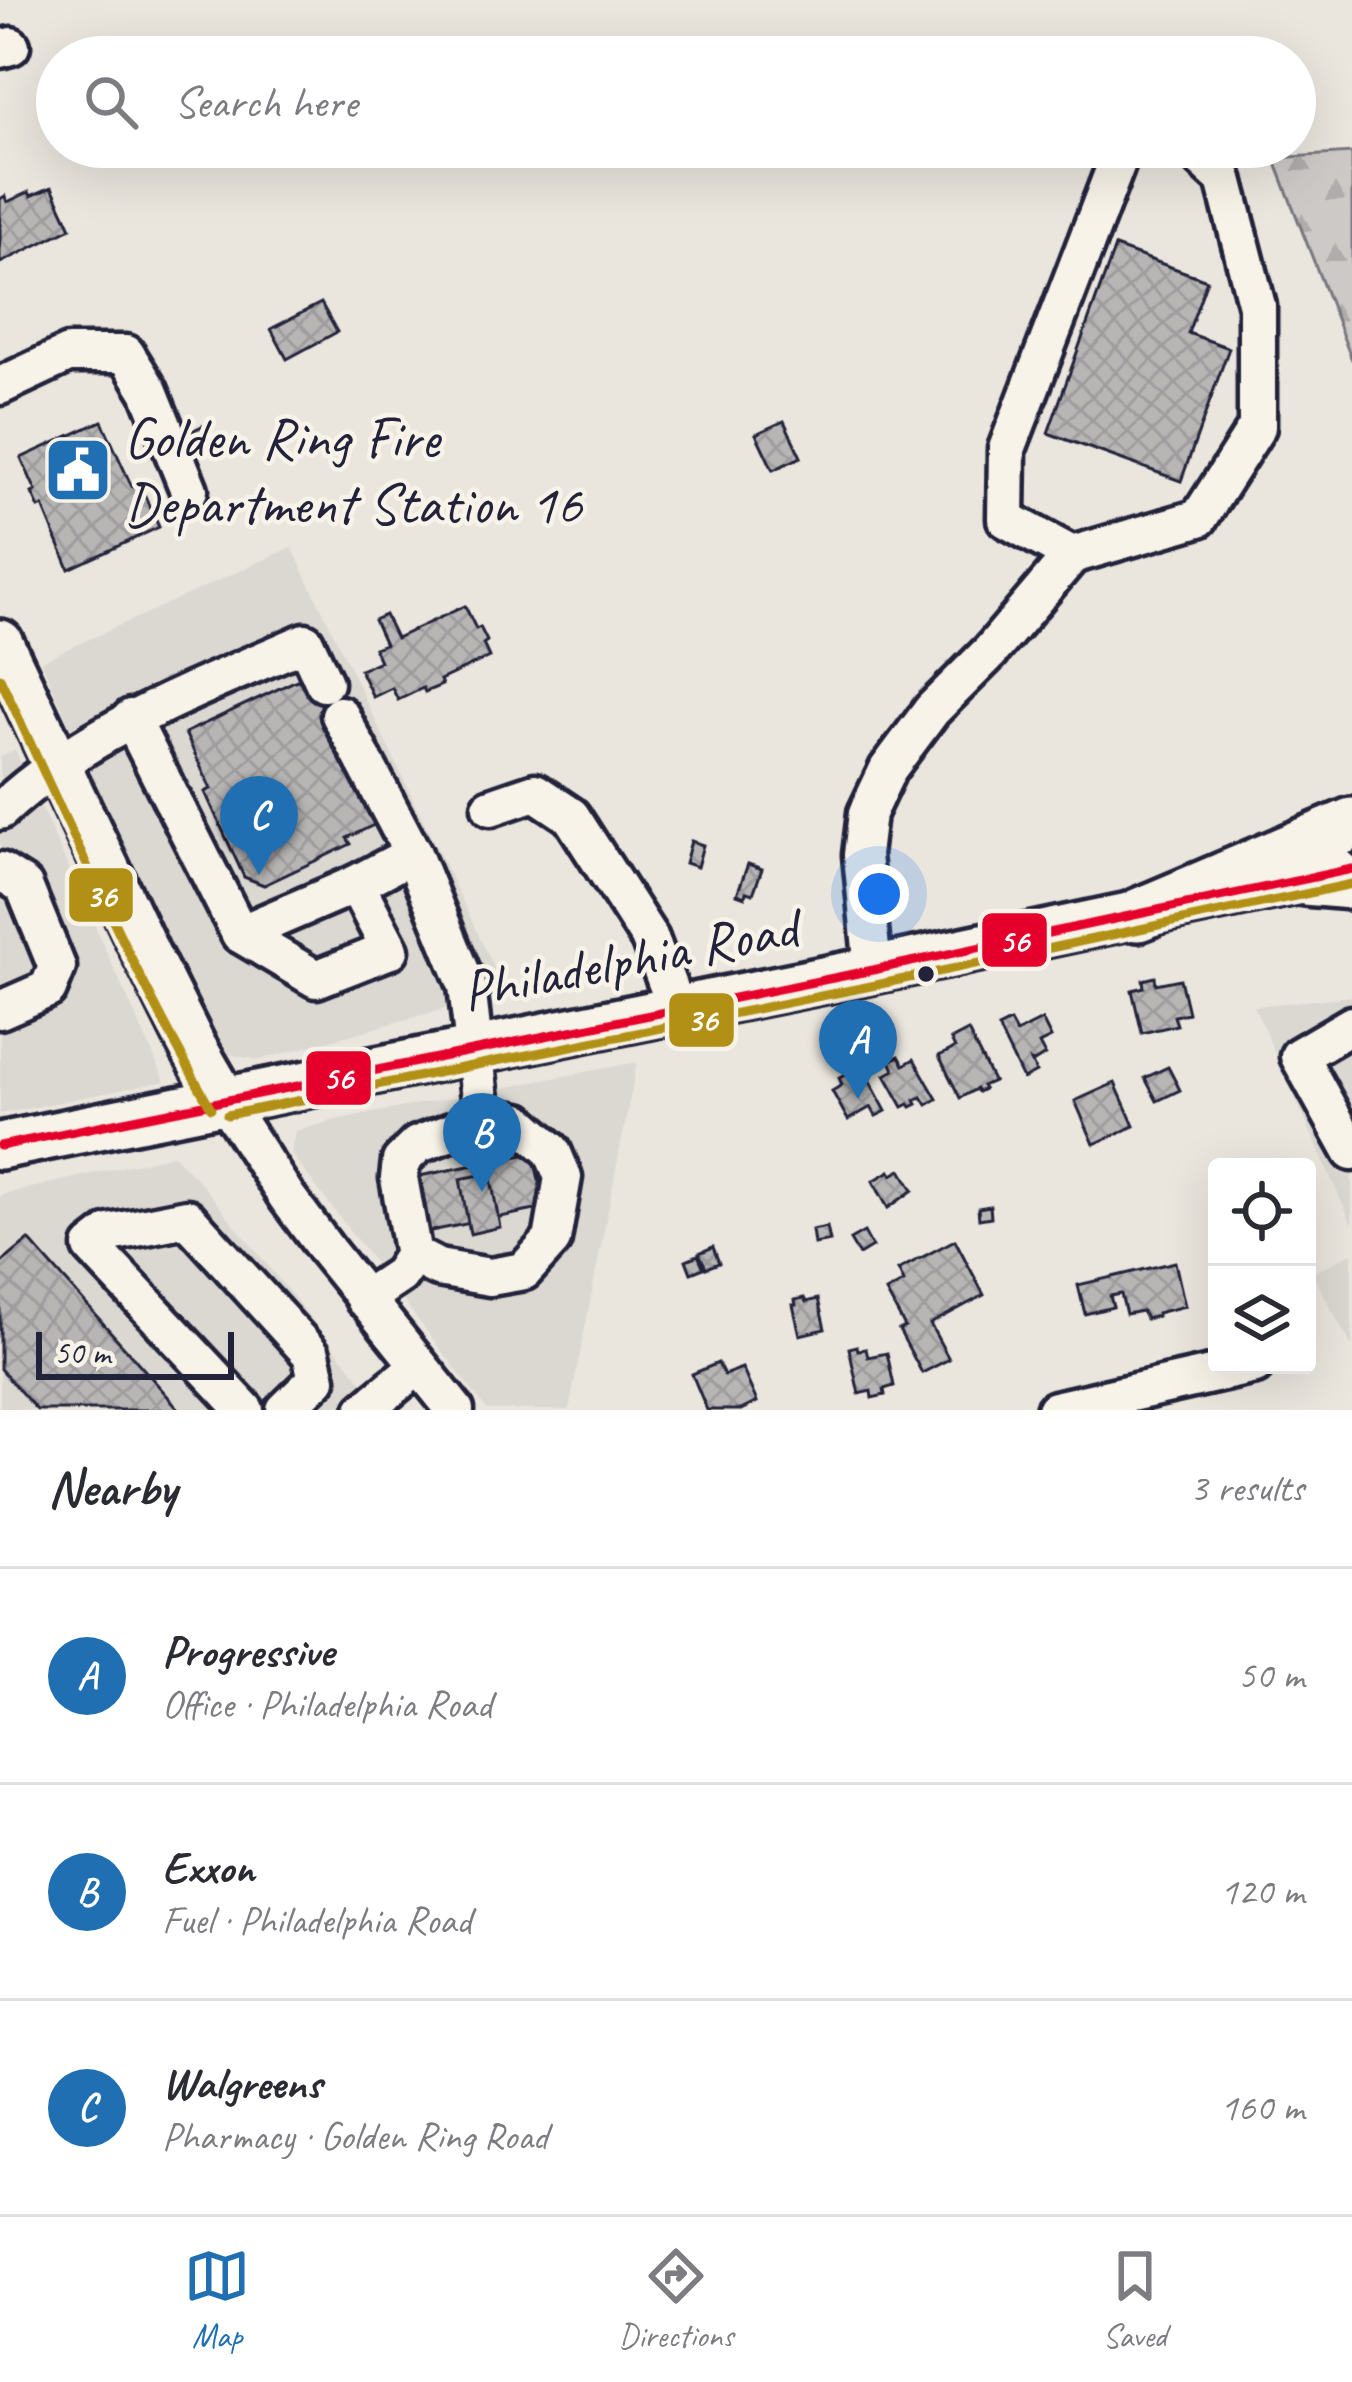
<!DOCTYPE html>
<html lang="en">
<head>
<meta charset="utf-8">
<style>
	body { margin:0; font-family:Caveat,sans-serif; background:#f2f2f3; color:#2b2b33 }
	.controls { position:absolute; right:36px; bottom:36px; display:grid; overflow:hidden; border-radius:12px; box-shadow:0 12px 48px #0002 }
	.controls button { width:108px; height:108px; display:grid; place-items:center; padding:0; border:0; border-bottom:3px solid #e1e1e2; background:#fff; color:#2b2b33; font:60px sans-serif }
	.scale { position:absolute; left:36px; bottom:30px; width:198px; box-sizing:border-box; padding-left:12px; border:6px solid #22223b; border-top:0; font-size:33px; line-height:42px; white-space:nowrap; color:#22223b; -webkit-text-stroke:9px #f7f3e8; paint-order:stroke }
	.you { position:absolute; left:879px; top:894px; width:42px; height:42px; margin:-30px; border:9px solid #fff; border-radius:50%; background:#1a73e8; box-shadow:0 0 0 18px #1a73e833 }
	.badge { display:grid; place-items:center; width:78px; height:78px; border-radius:50%; background:#1f6fb2; color:#fff; font-size:39px; font-weight:700 }
	.pin { position:absolute; translate:-50% -99px; filter:drop-shadow(0 3px 6px #0008) }
	.pin::after { content:''; position:absolute; top:63px; width:42px; height:36px; background:inherit; clip-path:polygon(0 0,100% 0,50% 100%) }
	.list { margin:0; padding:0; list-style:none }
	h2 { display:flex; justify-content:space-between; align-items:center; height:156px; margin:0; padding:0 48px; font-size:51px }
	h2 small { font-size:39px; font-weight:400; color:#7c7c81 }
	.list li { display:grid; grid-template-columns:78px 1fr auto; gap:36px; align-items:center; box-sizing:border-box; height:216px; padding:0 48px; border-top:3px solid #e1e1e2 }
	.list b { display:block; font-size:45px; white-space:nowrap }
	.list p { margin:0; font-size:39px; white-space:nowrap; color:#7c7c81 }
	.list em { font-size:39px; font-style:normal; color:#7c7c81 }
	.icon { flex:none; width:66px; height:66px; fill:none; stroke:currentColor; stroke-width:2; stroke-linecap:round; stroke-linejoin:round }
	.map { position:relative; flex:none; width:1352px; height:1410px; overflow:hidden }
	.search { position:absolute; background:#fff; box-shadow:0 12px 48px #0002; left:36px; right:36px; top:36px; height:132px; display:flex; align-items:center; gap:30px; box-sizing:border-box; padding:0 42px; border-radius:66px; color:#7c7c81; font-size:45px }
	.sheet { height:804px; background:#fff }
	nav { display:flex; justify-content:space-around; align-items:center; box-sizing:border-box; height:168px; border-top:3px solid #e1e1e2; background:#fff; font-size:33px; color:#7c7c81 }
	nav a { display:grid; justify-items:center; gap:6px }
	nav .on { color:#1f6fb2 }
	.map>svg:first-child { display:block }
	.built { fill:#dbd8d2 }
	.forest { fill:url(#forest-firs); stroke:#787680; stroke-width:3 }
	.building { fill:url(#building-cross-hatch); stroke:#22223b; stroke-width:3 }
	.lines { fill:none; stroke-linecap:round; stroke-linejoin:round }
	.minor-casing { stroke:#22223b; stroke-width:45 }
	.major-casing { stroke:#22223b; stroke-width:54 }
	.highway-casing { stroke:#22223b; stroke-width:60 }
	.minor { stroke:#f7f3e8; stroke-width:36 }
	.major { stroke:#f7f3e8; stroke-width:45 }
	.highway { stroke:#f7f3e8; stroke-width:51 }
	.bus-1-casing { stroke:#f7f3e8; stroke-width:18 }
	.bus-2-casing { stroke:#f7f3e8; stroke-width:18 }
	.bus-1 { stroke:#e4002b; stroke-width:9 }
	.bus-2 { stroke:#b29015; stroke-width:9 }
	.bus-dot { fill:#22223b; stroke:#f7f3e8; stroke-width:4.5 }
	.labels { text-anchor:middle; stroke-width:9; stroke-linejoin:round; paint-order:stroke }
	.poi-label { font-size:57px; fill:#22223b; stroke:#f7f3e8; text-anchor:start }
	.street-label { font-size:57px; fill:#22223b; stroke:#f7f3e8 }
	.line-badge { stroke:#f7f3e8; stroke-width:4.5 }
	.badge-label { font-size:33px; text-anchor:middle; font-weight:bold; fill:#fff }
</style>
</head>
<body>
<div class="map">
<svg width="1352" height="1410" viewBox="0 0 1352 1410">
	<defs>
		<pattern id="forest-firs" width="22" height="20" patternUnits="userSpaceOnUse" patternTransform="scale(3)"><rect width="22" height="20" fill="#cdc9c6"/><path d="M5 1l3.5 6h-7zM16 11l3.5 6h-7z" fill="#b0acab"/></pattern>
		<pattern id="building-cross-hatch" width="8" height="8" patternUnits="userSpaceOnUse" patternTransform="scale(3)"><rect width="8" height="8" fill="#b8b6b5"/><path d="M0 0l8 8M0 8l8-8" fill="none" stroke="#9e9c9d"/></pattern>
	</defs>
	<rect width="100%" height="100%" fill="#eae6de"/>
	<filter id="ink" filterUnits="userSpaceOnUse"><feTurbulence type="fractalNoise" baseFrequency=".00833" numOctaves="2"/><feDisplacementMap in="SourceGraphic" scale="24" xChannelSelector="R" yChannelSelector="G"/><feConvolveMatrix kernelMatrix="1 2 1 2 8 2 1 2 1" color-interpolation-filters="sRGB"/></filter>
	<g filter="url(#ink)">
		<g class="built">
			<path d="M 292,547 L 506,992 L 259,1060 L 227,1054 L 208,1039 L 41,661 Z"/>
			<path d="M 15,750 L 165,1081 L 0,1114 L 0,756 Z"/>
			<path d="M 1352,996 L 1352,1225 L 1254,1006 Z"/>
			<path d="M 637,1062 L 569,1410 L 487,1410 L 291,1154 L 295,1131 L 336,1120 Z"/>
			<path d="M 173,1155 L 200,1182 L 385,1410 L 0,1410 L 0,1195 Z"/>
			<path d="M 1352,1253 L 1352,1347 L 1312,1273 Z"/>
		</g>
		<path class="forest" d="M 1352,153 L 1352,360 L 1274,158 Z"/>
		<g class="building">
			<path d="M 52,187 L 71,228 L 0,263 L 0,199 L 5,196 L 7,202 L 29,192 L 31,196 Z"/>
			<path d="M 1115,247 L 1207,280 L 1188,333 L 1229,348 L 1181,481 L 1048,433 Z"/>
			<path d="M 321,303 L 337,332 L 287,359 L 271,329 Z"/>
			<path d="M 102,421 L 132,487 L 140,485 L 159,527 L 69,569 L 43,506 L 39,508 L 32,493 L 36,491 L 21,458 Z"/>
			<path d="M 784,421 L 801,457 L 773,470 L 756,434 Z"/>
			<path d="M 202,426 L 208,438 L 195,445 L 188,433 Z"/>
			<path d="M 465,606 L 476,629 L 480,627 L 487,641 L 483,644 L 489,657 L 440,680 L 442,685 L 425,692 L 423,688 L 398,700 L 392,688 L 373,697 L 360,670 L 380,661 L 374,648 L 385,644 L 374,620 L 385,615 L 396,638 Z"/>
			<path d="M 334,679 L 348,710 L 378,823 L 347,838 L 351,844 L 264,885 L 244,877 L 205,792 L 211,789 L 185,733 L 297,680 L 313,686 Z"/>
			<path d="M 691,841 L 703,845 L 697,867 L 685,863 Z"/>
			<path d="M 748,864 L 762,869 L 753,894 L 746,892 L 745,897 L 737,894 Z"/>
			<path d="M 1155,977 L 1156,984 L 1180,979 L 1188,1013 L 1174,1016 L 1177,1025 L 1142,1033 L 1132,990 L 1144,987 L 1143,980 Z"/>
			<path d="M 1042,1020 L 1051,1038 L 1039,1044 L 1045,1055 L 1034,1062 L 1031,1061 L 1036,1072 L 1023,1079 L 998,1028 L 1010,1022 L 1016,1033 Z"/>
			<path d="M 968,1031 L 993,1081 L 982,1086 L 984,1089 L 978,1092 L 976,1089 L 960,1098 L 939,1056 L 955,1048 L 951,1040 Z"/>
			<path d="M 899,1056 L 904,1065 L 914,1059 L 937,1099 L 927,1105 L 922,1097 L 915,1100 L 917,1104 L 911,1107 L 909,1104 L 903,1107 L 885,1075 L 894,1070 L 890,1061 Z"/>
			<path d="M 1168,1067 L 1180,1090 L 1157,1101 L 1145,1078 Z"/>
			<path d="M 851,1072 L 855,1078 L 865,1072 L 886,1111 L 876,1116 L 871,1107 L 848,1120 L 832,1091 L 842,1085 L 839,1078 Z"/>
			<path d="M 1115,1083 L 1134,1126 L 1094,1144 L 1075,1101 Z"/>
			<path d="M 533,1153 L 545,1208 L 421,1233 L 410,1178 Z"/>
			<path d="M 901,1170 L 913,1190 L 888,1208 L 873,1181 L 890,1171 L 892,1175 Z"/>
			<path d="M 490,1173 L 500,1227 L 470,1234 L 460,1179 Z"/>
			<path d="M 990,1206 L 991,1217 L 979,1219 L 978,1208 Z"/>
			<path d="M 827,1227 L 830,1241 L 814,1244 L 812,1230 Z"/>
			<path d="M 864,1232 L 872,1247 L 859,1255 L 850,1240 Z"/>
			<path d="M 29,1240 L 180,1410 L 37,1410 L 0,1369 L 0,1264 Z"/>
			<path d="M 955,1240 L 984,1295 L 930,1324 L 949,1359 L 922,1373 L 899,1330 L 905,1327 L 886,1292 L 904,1282 L 898,1270 Z"/>
			<path d="M 713,1247 L 719,1263 L 706,1268 L 699,1253 Z"/>
			<path d="M 698,1255 L 704,1268 L 691,1273 L 686,1260 Z"/>
			<path d="M 1175,1262 L 1185,1306 L 1157,1313 L 1157,1316 L 1146,1319 L 1142,1311 L 1126,1314 L 1121,1294 L 1110,1296 L 1113,1307 L 1085,1314 L 1078,1285 Z"/>
			<path d="M 804,1298 L 806,1302 L 818,1299 L 825,1329 L 800,1335 L 793,1305 L 796,1305 L 795,1300 Z"/>
			<path d="M 857,1346 L 858,1350 L 866,1349 L 868,1357 L 887,1353 L 894,1386 L 884,1389 L 885,1395 L 872,1398 L 871,1391 L 859,1394 L 849,1348 Z"/>
			<path d="M 718,1363 L 724,1375 L 742,1368 L 757,1402 L 741,1410 L 707,1410 L 692,1374 Z"/>
		</g>
		<g class="lines">
			<g class="minor-casing">
				<g id="minor">
					<path d="M 0,49 L 11,46"/>
					<path d="M 0,386 L 68,354 L 126,354 L 149,391 L 189,490"/>
					<path d="M 1072,555 L 1006,519 L 1007,449 L 1123,147"/>
					<path d="M 340,715 L 413,854 L 467,986 L 482,1116 L 456,1130 L 417,1145 L 401,1161 L 399,1178 L 413,1255 L 400,1275 L 364,1299"/>
					<path d="M 131,718 L 240,934 L 316,979 L 390,950 L 356,884 L 413,854"/>
					<path d="M 491,807 L 535,792 L 571,816 L 650,939 L 677,1010"/>
					<path d="M 0,811 C 89,728 196,690 305,642 L 324,683"/>
					<path d="M 0,871 L 24,886 L 57,967 L 48,989 L 0,1010"/>
					<path d="M 240,934 L 356,884"/>
					<path d="M 873,970 L 862,855 L 867,813 L 888,769 L 932,710 L 990,652 L 1072,555 L 1199,518 L 1257,427 L 1257,306 L 1224,179 L 1189,147"/>
					<path d="M 1352,1025 L 1299,1056 L 1352,1152"/>
					<path d="M 224,1100 L 287,1197 L 328,1252 L 455,1410"/>
					<path d="M 413,1255 L 438,1268 L 490,1277 L 524,1271 L 552,1240 L 563,1177 L 552,1151 L 519,1122 L 482,1116"/>
					<path d="M 245,1410 L 92,1247 L 110,1233 L 187,1218 L 311,1354 L 317,1379 L 285,1410"/>
					<path d="M 365,1410 L 418,1366"/>
					<path d="M 1055,1410 L 1255,1365"/>
				</g>
			</g>
			<g class="major-casing">
				<g id="major">
					<path d="M 0,643 L 146,953 L 192,1045 L 224,1100"/>
					<path d="M 0,1146 L 873,970 L 1337,872"/>
				</g>
			</g>
			<g class="highway-casing">
				<g id="highway">
					<path d="M 1305,879 L 1352,883"/>
					<path d="M 1138,915 L 1352,824"/>
				</g>
			</g>
			<use href="#minor" class="minor"/>
			<use href="#major" class="major"/>
			<use href="#highway" class="highway"/>
			<g class="bus-1-casing">
				<path id="bus-1" d="M 0,1146 L 873,970 L 1352,869"/>
			</g>
			<g class="bus-2-casing">
				<g id="bus-2">
					<path d="M 0,678 C 68,822 131,970 211,1108"/>
					<path d="M 227,1115 L 876,985 L 1352,884"/>
				</g>
			</g>
			<use href="#bus-1" class="bus-1"/>
			<use href="#bus-2" class="bus-2"/>
		</g>
	</g>
	<defs>
		<g id="civic-square" transform="scale(3.45)"><rect x="-9" y="-9" width="18" height="18" rx="4" fill="#1f6fb2" stroke="#f7f3e8"/><path d="M-.6-6.5H3V-4.5H.6V-3L4-1V1h2V6H-6V1h2V-1L-.6-3ZM-1.2 2.5V6h2.4V2.5Z" fill="#fff"/></g>
	</defs>
	<g fill-rule="evenodd">
		<use href="#civic-square" x="78" y="470"/>
	</g>
	<circle class="bus-dot" cx="926" cy="974" r="10"/>
	<g class="labels">
		<g class="poi-label">
			<text x="124" y="457">Golden Ring Fire<tspan x="124" dy="66">Department Station 16</tspan></text>
		</g>
		<g class="street-label">
			<text transform="translate(629 958) rotate(-11)" y="20">Philadelphia Road</text>
		</g>
	</g>
	<g class="line-badge">
		<rect x="67" y="866" width="68" height="58" rx="12" fill="#b29015"/>
		<rect x="980" y="911" width="69" height="58" rx="12" fill="#e4002b"/>
		<rect x="667" y="991" width="69" height="58" rx="12" fill="#b29015"/>
		<rect x="304" y="1049" width="69" height="58" rx="12" fill="#e4002b"/>
	</g>
	<g class="badge-label">
		<text x="101" y="907">36</text>
		<text x="1014" y="952">56</text>
		<text x="702" y="1031">36</text>
		<text x="338" y="1089">56</text>
	</g>
</svg>
<div class="controls">
<button><svg class="icon" aria-label="locate" viewBox="0 0 24 24"><circle cx="12" cy="12" r="6"/><path d="M12 2v4M12 18v4M2 12h4M18 12h4"/></svg></button>
<button><svg class="icon" aria-label="layers" viewBox="0 0 24 24"><path d="M12 4l9 5-9 5-9-5zM3 14l9 5 9-5"/></svg></button>
</div>
<div class="scale">50 m</div>
<div class="you"></div>
<div class="pin badge" style="left:858px;top:1099px">A</div>
<div class="pin badge" style="left:482px;top:1192px">B</div>
<div class="pin badge" style="left:259px;top:875px">C</div>
<div class="search"><svg class="icon" aria-label="search" viewBox="0 0 24 24"><circle cx="10" cy="10" r="6"/><path d="M15 15l6 6"/></svg>Search here</div>
</div>
<section class="sheet">
<h2>Nearby<small>3 results</small></h2>
<ul class="list">
<li><span class="badge">A</span><div><b>Progressive</b><p>Office · Philadelphia Road</p></div><em>50 m</em></li>
<li><span class="badge">B</span><div><b>Exxon</b><p>Fuel · Philadelphia Road</p></div><em>120 m</em></li>
<li><span class="badge">C</span><div><b>Walgreens</b><p>Pharmacy · Golden Ring Road</p></div><em>160 m</em></li>
</ul>
</section>
<nav>
<a class="on"><svg class="icon" aria-label="map" viewBox="0 0 24 24"><path d="M3 6l6-2 6 2 6-2v14l-6 2-6-2-6 2zM9 4v14M15 6v14"/></svg>Map</a>
<a><svg class="icon" aria-label="directions" viewBox="0 0 24 24"><path d="M12 3l9 9-9 9-9-9zM9 14v-3h6M13 9l2 2-2 2"/></svg>Directions</a>
<a><svg class="icon" aria-label="saved" viewBox="0 0 24 24"><path d="M7 4h10v16l-5-4-5 4z"/></svg>Saved</a>
</nav>
</body>
</html>
